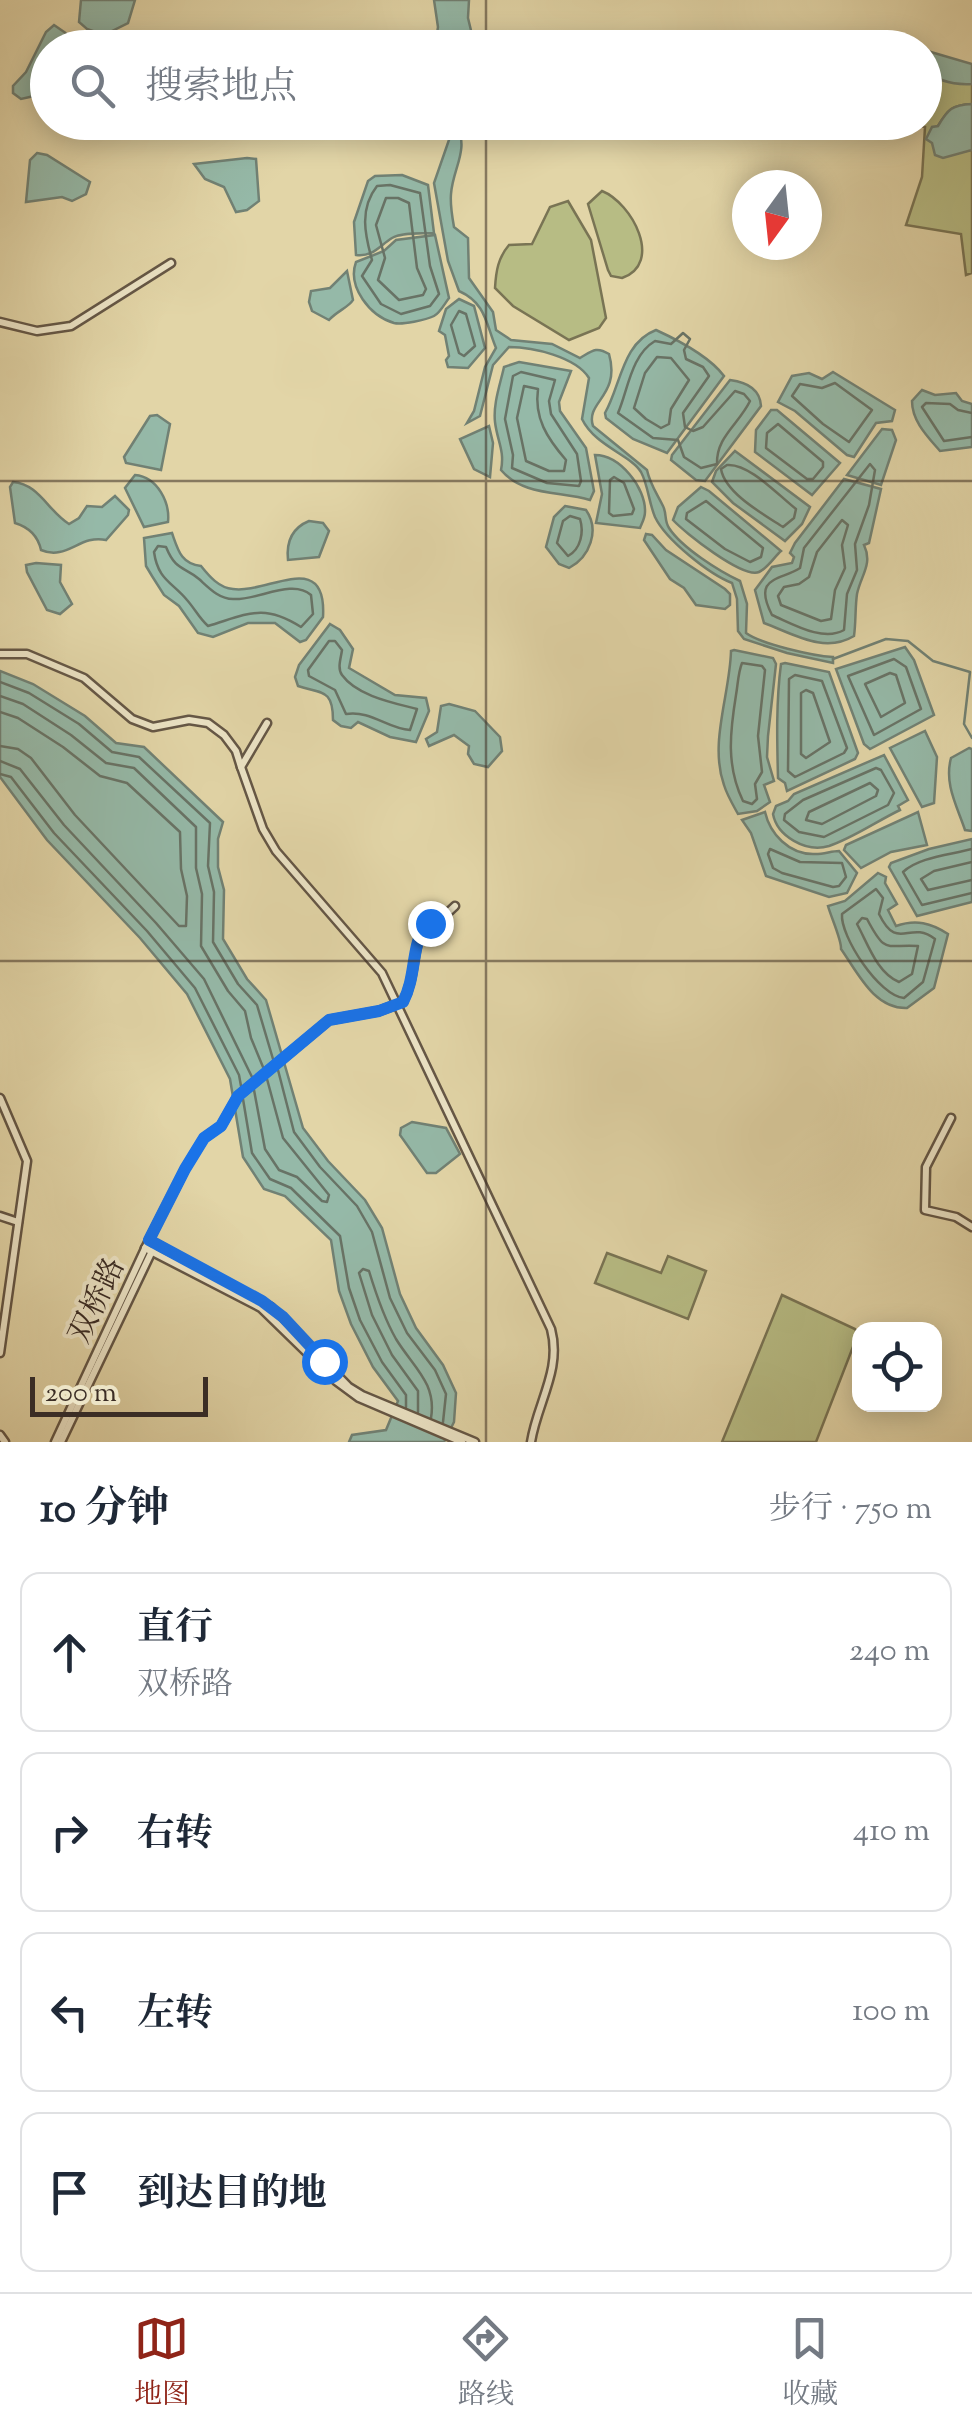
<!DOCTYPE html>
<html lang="zh">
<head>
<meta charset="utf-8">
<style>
	body { margin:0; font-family:"Sorts Mill Goudy","Noto Serif SC",serif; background:#f2f2f3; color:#1f2937 }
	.controls { position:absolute; right:30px; bottom:30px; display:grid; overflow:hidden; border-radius:20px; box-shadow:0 5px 25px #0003 }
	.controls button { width:90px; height:90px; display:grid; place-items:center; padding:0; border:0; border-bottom:2px solid #e0e1e3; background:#fff; color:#1f2937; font:50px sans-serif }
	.compass { position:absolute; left:732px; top:170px; width:90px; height:90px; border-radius:50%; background:#fff; box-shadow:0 5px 25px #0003; rotate:195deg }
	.scale { position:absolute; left:30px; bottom:25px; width:178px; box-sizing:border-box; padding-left:10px; border:5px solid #3b2d25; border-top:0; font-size:28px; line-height:35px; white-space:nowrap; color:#3b2d25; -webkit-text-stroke:8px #ece4c6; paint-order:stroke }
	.stop { position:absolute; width:30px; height:30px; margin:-22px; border:8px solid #1a73e8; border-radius:50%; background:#fff }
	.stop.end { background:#1a73e8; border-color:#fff; box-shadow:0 2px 10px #0008 }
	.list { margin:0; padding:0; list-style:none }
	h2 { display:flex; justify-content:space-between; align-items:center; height:130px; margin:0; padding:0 40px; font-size:42px }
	h2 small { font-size:32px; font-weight:400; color:#747a83 }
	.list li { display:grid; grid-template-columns:65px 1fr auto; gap:30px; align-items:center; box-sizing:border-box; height:160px; margin:0 20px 20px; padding:0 20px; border:2px solid #e0e1e3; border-radius:20px }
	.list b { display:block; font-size:38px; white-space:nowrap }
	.list p { margin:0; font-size:32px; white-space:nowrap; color:#747a83 }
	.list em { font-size:32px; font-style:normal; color:#747a83 }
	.icon { flex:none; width:55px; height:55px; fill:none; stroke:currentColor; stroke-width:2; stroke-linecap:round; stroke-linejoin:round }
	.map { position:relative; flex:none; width:972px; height:1442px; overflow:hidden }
	.search { position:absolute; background:#fff; box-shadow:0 5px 25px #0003; left:30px; right:30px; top:30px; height:110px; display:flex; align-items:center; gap:25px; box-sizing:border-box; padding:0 35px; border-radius:55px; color:#747a83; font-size:38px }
	.sheet { height:850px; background:#fff }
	nav { display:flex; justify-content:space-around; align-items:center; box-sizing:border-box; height:140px; border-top:2px solid #e0e1e3; background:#fff; font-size:28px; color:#747a83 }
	nav a { display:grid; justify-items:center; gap:5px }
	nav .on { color:#8f2418 }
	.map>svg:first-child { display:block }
	.green { fill:#b7bc84; stroke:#797454; stroke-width:2.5 }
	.water { fill:#95b9a8; stroke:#718174; stroke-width:2.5 }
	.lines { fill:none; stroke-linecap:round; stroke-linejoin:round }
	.shore { stroke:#687366; stroke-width:2.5 }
	.stream { stroke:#718174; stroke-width:2.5 }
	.minor-casing { stroke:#655746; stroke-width:11 }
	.minor { stroke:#ece4c6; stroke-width:6 }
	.route { stroke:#1a73e8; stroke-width:12 }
	.grid { fill:none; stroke:#3b2d25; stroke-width:2.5; stroke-opacity:0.55 }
	.labels { text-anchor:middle; stroke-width:8; stroke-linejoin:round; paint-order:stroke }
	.street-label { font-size:30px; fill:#3b2d25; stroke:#ece4c6 }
</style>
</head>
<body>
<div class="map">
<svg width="972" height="1442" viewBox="0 0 972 1442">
	<rect width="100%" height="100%" fill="#e2d5a7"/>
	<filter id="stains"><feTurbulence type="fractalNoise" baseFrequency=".002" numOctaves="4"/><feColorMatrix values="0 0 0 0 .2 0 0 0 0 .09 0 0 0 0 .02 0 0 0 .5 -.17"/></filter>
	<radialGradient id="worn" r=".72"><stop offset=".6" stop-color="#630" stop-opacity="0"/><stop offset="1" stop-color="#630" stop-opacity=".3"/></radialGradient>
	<g class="green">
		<path d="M 925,69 L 931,75 L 972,84 L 972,104 C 952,105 948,109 938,126 L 953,153 L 972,150 L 972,273 L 966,275 L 961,234 L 906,225 L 922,177 L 925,127 L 915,125 L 924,122 L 925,108 L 934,94 L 925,87 Z"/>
		<path d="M 602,191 C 632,203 664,263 622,278 L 611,276 L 608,270 L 588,204 Z"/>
		<path d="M 568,201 L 591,240 L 606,318 L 599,328 L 569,340 L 513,306 L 495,288 C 496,271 498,258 509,245 L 532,244 L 550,207 Z"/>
		<path d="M 607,1253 L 661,1273 L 668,1256 L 706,1271 L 688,1319 L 595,1283 Z"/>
		<path d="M 782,1295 L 855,1329 L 858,1334 L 816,1442 L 722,1442 Z"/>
	</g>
	<g class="water">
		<path d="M 81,0 L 135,0 L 128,23 L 104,35 L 87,29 L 79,22 Z"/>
		<path d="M 434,0 L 469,0 L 468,18 L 475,47 L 435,47 L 438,27 Z"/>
		<path d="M 54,25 L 86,47 L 48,48 L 47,104 L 39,95 L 21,99 L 13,93 L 13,86 L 26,72 L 46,32 Z"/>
		<path d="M 924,50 L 972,64 L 972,84 C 955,85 937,81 925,69 Z"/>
		<path d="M 972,104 L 972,150 L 943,158 L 935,155 L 932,143 L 926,139 L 932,127 L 938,126 C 948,109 952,105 972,104 Z"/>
		<path d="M 445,123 L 456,123 C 470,150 453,167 451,194 C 450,205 452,216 454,227 L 468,238 L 469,278 L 493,312 L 496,330 L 511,340 L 552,344 L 580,358 C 592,351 596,346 609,354 C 621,396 585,402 593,426 L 647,470 C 650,484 656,492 663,506 C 667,514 664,520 669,528 C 682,548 719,571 740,581 L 747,604 L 746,633 C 761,644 813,656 833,657 L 833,663 L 787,653 L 744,639 L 738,631 L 737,599 L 732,583 C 709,574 666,540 655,517 C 649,503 648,485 641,472 C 631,455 595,446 582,419 L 589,378 C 576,357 533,347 509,347 L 493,365 L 480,416 L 467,423 L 474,411 L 485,367 L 496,348 C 486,324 486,303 459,291 L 448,261 L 434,183 L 450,137 Z"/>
		<path d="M 37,153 L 47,155 L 90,182 L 86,194 L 72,201 L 62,197 L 26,202 L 30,160 Z"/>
		<path d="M 247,158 L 256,159 L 259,201 L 247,210 L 236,212 L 224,187 L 205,179 L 194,164 Z"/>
		<path d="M 402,175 L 428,185 L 434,233 C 422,234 403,232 392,238 C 379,246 373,257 356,255 L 354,222 L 368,181 L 375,176 Z"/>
		<path d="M 435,235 L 449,298 C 445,303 440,313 434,316 C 426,320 402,325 394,323 C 370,316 347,287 356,262 L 384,251 L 396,240 Z"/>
		<path d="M 347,271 L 353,300 C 349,307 337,311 329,320 L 312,311 L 309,302 L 311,291 L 330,288 Z"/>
		<path d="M 459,299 L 474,306 L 485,348 L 468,368 L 448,367 L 446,360 L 449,356 L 445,335 L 439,331 L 446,309 Z"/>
		<path d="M 656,330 C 680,341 709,356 724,376 L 667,453 L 633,439 L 606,418 L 605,413 C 621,385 622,343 656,330 Z"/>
		<path d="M 519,362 L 571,371 L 559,402 L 560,411 L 586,448 L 594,491 L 590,500 C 559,491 523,496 501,470 C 505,451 497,440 495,422 C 493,404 500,385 504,367 Z"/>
		<path d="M 833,372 L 895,410 L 892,421 L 876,423 L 854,457 L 847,455 L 795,411 L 778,402 L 792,376 L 809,373 L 822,379 Z"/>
		<path d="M 730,380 C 746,382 760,389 761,406 L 705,481 L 696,480 L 671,460 L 672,455 Z"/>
		<path d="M 922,390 L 935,395 L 956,393 L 962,401 L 972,404 L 972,447 L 940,451 C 927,436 912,421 912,401 Z"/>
		<path d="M 771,410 L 777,410 L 840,463 L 812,495 L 755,452 L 756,430 Z"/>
		<path d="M 157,415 L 170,424 L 161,470 L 126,463 L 124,457 L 150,416 Z"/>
		<path d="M 489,426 L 493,443 L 490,477 L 474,469 L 460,439 Z"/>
		<path d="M 882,429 L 892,430 L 896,440 L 881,485 L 847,475 Z"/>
		<path d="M 735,451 L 810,507 L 802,524 L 785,541 L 733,503 L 712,482 L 716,471 Z"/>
		<path d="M 595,455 C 620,455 646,488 645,512 C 645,518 642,523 640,528 L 596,523 L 602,494 Z"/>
		<path d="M 135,475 C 158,477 170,503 168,522 L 144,527 L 125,488 Z"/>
		<path d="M 844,479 L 881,489 L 869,543 L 864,545 C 873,564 861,575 857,594 C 855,608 856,622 854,636 C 824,654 794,634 764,623 L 755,590 L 772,567 L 792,563 L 794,557 L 790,553 L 795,543 Z"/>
		<path d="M 13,482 C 39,484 48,511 69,524 L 79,518 L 87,506 L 102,507 L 115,496 L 129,510 L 128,515 L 106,540 C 80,534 67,561 41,550 C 38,536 28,527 15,523 L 10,487 Z"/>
		<path d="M 701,487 L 709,491 L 781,551 C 775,556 768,568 759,572 C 743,579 684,532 673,520 L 678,507 Z"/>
		<path d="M 565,506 L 586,510 C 600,530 590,557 569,568 L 559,564 L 546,547 L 554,517 Z"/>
		<path d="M 309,521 L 323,523 L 329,531 L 319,557 L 288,560 C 286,541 292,528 309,521 Z"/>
		<path d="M 172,533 C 178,550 181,564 201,566 C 209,576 219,588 233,589 C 268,594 327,548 323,617 L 306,640 L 300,642 L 275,623 L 248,623 L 213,637 L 198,633 L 179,606 L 164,595 L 152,576 L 146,566 L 144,538 Z"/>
		<path d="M 646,534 L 652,535 L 666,550 L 725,589 L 730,594 L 730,605 L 725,609 L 696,605 L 684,588 L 670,579 L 644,540 Z"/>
		<path d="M 36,563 L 61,565 L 60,582 L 72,604 L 60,614 L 47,610 L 27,572 L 26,565 Z"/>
		<path d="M 330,624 L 340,630 L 353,649 L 349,668 L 395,695 L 426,698 L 429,711 L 416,742 L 390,737 L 358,722 L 351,728 L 341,726 L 333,720 C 333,688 321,694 298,686 L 295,677 L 299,665 Z"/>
		<path d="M 905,647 L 914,660 L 934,715 L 870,749 L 864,744 L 836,669 Z"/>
		<path d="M 734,650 L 773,658 L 776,664 L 768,736 L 767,757 L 774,781 L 764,785 L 770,802 L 757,811 L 738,814 C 733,805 727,795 724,785 C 709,743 730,694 731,651 Z"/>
		<path d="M 785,663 L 829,672 L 858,753 L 855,759 L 787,791 L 785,783 L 778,778 C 777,740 776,702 781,664 Z"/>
		<path d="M 0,671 L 33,684 L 85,716 L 116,743 L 144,747 L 223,822 L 218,839 L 218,867 L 224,890 L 223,939 L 247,979 L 266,1000 L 303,1128 L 328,1161 L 365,1200 L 382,1228 L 400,1294 L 416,1328 L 443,1365 L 456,1393 L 454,1422 L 444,1442 L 349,1442 L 352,1435 L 386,1430 L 398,1401 L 373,1367 L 351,1324 L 339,1291 L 331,1240 L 285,1196 L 264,1189 L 243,1157 L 230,1079 L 187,994 L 140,938 L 47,840 L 0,777 Z"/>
		<path d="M 449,704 L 475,711 L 500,737 L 502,751 L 488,767 L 474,764 L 468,754 L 469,746 L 454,735 L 429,746 L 426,739 L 437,732 L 441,706 Z"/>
		<path d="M 925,731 L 937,757 L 934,803 L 922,807 L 890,748 Z"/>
		<path d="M 969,748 L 972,749 L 972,831 L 965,830 C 957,806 944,784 951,758 Z"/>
		<path d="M 884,755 L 908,800 L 898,806 L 900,810 C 877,821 853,838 829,846 C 806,853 777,836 773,814 L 776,806 L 788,801 L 794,794 Z"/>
		<path d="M 765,812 C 770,834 789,854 813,854 C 822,855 831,851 839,851 L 857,873 L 847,893 L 829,897 L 766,876 L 751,833 L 742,820 Z"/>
		<path d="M 918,812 L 927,845 L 891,852 L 861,868 L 844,850 L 846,845 Z"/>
		<path d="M 972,839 L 972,902 L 917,916 L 889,867 L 891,863 L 929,849 Z"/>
		<path d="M 878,873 L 886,877 L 885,883 L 897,904 L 888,910 L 896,926 C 916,919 931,923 948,934 L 934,988 L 907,1008 C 874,1009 858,973 841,949 C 842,941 831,917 828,906 L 845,901 Z"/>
		<path d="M 412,1122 L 446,1128 L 460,1154 L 436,1173 L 427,1173 L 400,1135 L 401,1128 Z"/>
	</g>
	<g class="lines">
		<g class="shore">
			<path d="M 390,185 L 420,193 L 430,266 L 439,294 L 430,306 L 401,314 L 381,304 L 362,276 L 372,260 C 365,235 359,209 377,186 Z"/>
			<path d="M 386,198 L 398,198 L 409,203 L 417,268 L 426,289 L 423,295 L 399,300 L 378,280 L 385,258 L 376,225 Z"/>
			<path d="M 459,311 L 466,314 L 475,346 L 464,356 L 459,353 L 451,325 Z"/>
			<path d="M 683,333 L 690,339 L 684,350 L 686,359 L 703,367 L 709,376 L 683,413 L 685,427 L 693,431 L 703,427 L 735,391 L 744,394 L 750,401 C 739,424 716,437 717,464 L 701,468 L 684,457 L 678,440 L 653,438 L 618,413 C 628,390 631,355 655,341 L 671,344 Z"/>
			<path d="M 657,357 L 671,358 L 689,380 L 671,409 L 669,424 L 661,428 L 646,419 L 634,408 L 645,373 Z"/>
			<path d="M 521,372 L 555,380 L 549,401 L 551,414 L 577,454 L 581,481 L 579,486 L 547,483 L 512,468 L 513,455 L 505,419 L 513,376 Z"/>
			<path d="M 835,383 L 872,410 L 849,442 L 823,424 L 792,396 L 800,384 L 822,388 Z"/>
			<path d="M 524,386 L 538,389 C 534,418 547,438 566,460 L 564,471 L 549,471 L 526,461 L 517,418 Z"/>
			<path d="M 972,413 L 958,410 L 950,404 L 926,403 L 922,407 L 944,441 L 972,437"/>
			<path d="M 778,424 L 823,462 L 823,467 L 813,479 L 807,479 L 766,448 L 767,433 Z"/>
			<path d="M 870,464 L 875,470 L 869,505 L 855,544 L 857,570 L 847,594 L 844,630 C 823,642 793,624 772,615 C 752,576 780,581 800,568 L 804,548 Z"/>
			<path d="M 727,465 C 749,463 778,495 796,509 L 794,518 L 783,527 C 763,514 725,493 721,469 Z"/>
			<path d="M 614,477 L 624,483 L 634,509 L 632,514 L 613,516 L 609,513 L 610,480 Z"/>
			<path d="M 706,501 L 763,548 L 761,557 L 750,562 L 725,549 L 686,519 L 687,513 Z"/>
			<path d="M 570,516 L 580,519 C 584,532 581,549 568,556 L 557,543 L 563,521 Z"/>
			<path d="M 842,520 L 848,525 L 842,545 L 845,568 L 835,590 L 831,619 L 821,621 L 781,605 L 778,596 L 784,587 L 799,584 L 809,577 L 817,552 Z"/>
			<path d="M 158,546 L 166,547 C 176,571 183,566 199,579 C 209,588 219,599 233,599 C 257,601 292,578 311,595 L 313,614 L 301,627 C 263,603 248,614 208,626 C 199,618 195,609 187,600 C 172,582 158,580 154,552 Z"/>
			<path d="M 335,641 L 342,650 C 341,658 337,668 342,675 C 357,696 394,703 417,709 L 410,730 C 388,729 371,710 346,714 L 335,690 L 309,676 L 308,670 L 329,641 Z"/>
			<path d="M 894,659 L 906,667 L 921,709 L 874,735 L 848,676 Z"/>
			<path d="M 742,663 L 762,666 L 765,670 L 758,736 L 762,772 L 755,784 L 757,799 L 752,804 L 743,801 C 726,766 730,732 736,695 C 738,684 738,673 742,663 Z"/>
			<path d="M 890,673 L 896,675 L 905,703 L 881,717 L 865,684 Z"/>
			<path d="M 795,675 L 822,681 L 847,748 L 844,753 L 795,777 L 788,771 L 789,679 Z"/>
			<path d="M 0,682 L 29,693 L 79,724 L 112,752 L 139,757 L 210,823 L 208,866 L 214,892 L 213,942 L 238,984 L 257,1005 L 273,1059"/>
			<path d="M 806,690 L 813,693 L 830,742 L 806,758 L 801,754 L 801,693 Z"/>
			<path d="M 0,696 L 23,704 L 71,735 L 106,763 L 134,768 L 196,827 L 196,868 L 202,894 L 201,946 L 228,991 L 245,1011 L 251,1038 L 263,1067"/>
			<path d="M 0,712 L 18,718 L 63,747 L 100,776 L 127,783 L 180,832 L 181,869 L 187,896 L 186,926 L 179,926 L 75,815 L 31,758 L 18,749 L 0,746"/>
			<path d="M 0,761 L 20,769 L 64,825 L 156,923 L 204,979 L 252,1077"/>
			<path d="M 876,768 L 881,770 L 894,793 L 888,805 L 824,837 L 799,832 L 784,820 L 785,814 L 803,800 Z"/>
			<path d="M 0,774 L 11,777 L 54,833 L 147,931 L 195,988 L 239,1075 L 241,1086"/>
			<path d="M 870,783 L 878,790 L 876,796 L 822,824 L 806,820 L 809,812 Z"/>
			<path d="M 770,849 L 800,862 L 842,863 L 846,877 L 839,886 L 833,887 L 782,873 L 773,868 L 768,854 Z"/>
			<path d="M 972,849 C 950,855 919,857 903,872 L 922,905 L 972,893"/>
			<path d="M 972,862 L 934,871 L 921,879 L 928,890 L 972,880"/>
			<path d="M 876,889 L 883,898 L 879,914 C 898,953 909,919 935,939 L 923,982 L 904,998 C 879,996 840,936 842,914 Z"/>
			<path d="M 862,918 L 867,919 C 886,955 885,944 918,946 L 912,974 L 899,982 C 877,973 868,944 857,924 Z"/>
			<path d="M 278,1070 L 294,1132 L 320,1167 L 357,1206 L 372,1232 L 390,1298 L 407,1333 L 435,1370 L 446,1394 L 443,1422"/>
			<path d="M 254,1090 L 265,1149 L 279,1170 L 297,1177 L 322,1201 L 327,1202 L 329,1195 L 283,1138 L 267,1079"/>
			<path d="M 243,1099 L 252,1153 L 270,1179 L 291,1188 L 340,1236 L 349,1288 L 360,1320 L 382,1362 L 406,1395 L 406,1407"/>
			<path d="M 418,1412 L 418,1391 L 392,1355 L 372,1315 L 359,1273 L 363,1269 L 369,1271 C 376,1294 384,1318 396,1339 C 413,1367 437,1383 431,1418"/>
		</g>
		<path class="stream" d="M 833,659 L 886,639 L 908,641 L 933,661 L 970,672 L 964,724 L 972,738"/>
		<g class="minor-casing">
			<g id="minor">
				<path d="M 0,322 L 37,331 L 71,326 L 171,263"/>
				<path d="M 0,654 L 27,654 L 84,678 L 132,719 L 153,727 L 189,720 L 208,723 L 224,735 L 236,751 L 241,767 L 267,723"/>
				<path d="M 241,767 L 263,829 L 276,851 L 382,973 L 551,1329 C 562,1370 537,1403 531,1442"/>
				<path d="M 0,1098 L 27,1161 L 0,1353"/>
				<path d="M 951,1118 L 926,1167 L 925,1210 L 956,1217 L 972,1227"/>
				<path d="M 0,1216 L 18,1222"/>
				<path d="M 149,1240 L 185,1169 L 204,1138 L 221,1126 L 238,1096 L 329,1020 L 379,1011 L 403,1002 C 416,977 412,951 423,926 L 439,921 L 455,906"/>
				<path d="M 145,1248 L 261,1308 L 336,1381 L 359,1398 L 462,1442"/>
				<path d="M 0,1435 L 5,1442"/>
				<path d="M 55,1442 L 149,1240 L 271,1307 L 349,1387 L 362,1395 L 475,1442"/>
				<path d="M 61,1442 L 153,1249"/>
			</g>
		</g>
		<use href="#minor" class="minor"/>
	</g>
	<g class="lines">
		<path class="route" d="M 324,1361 L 283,1317 L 262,1301 L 149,1240 L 185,1169 L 204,1138 L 221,1126 L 238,1096 L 329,1020 L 379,1011 L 403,1002 C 416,977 411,951 424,926 L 430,923"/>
	</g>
	<path class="grid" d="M 486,0 L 486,48M 486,122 L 486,1442M 0,481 L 972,481M 0,961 L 972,961"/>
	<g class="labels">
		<g class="street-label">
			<text transform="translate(96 1300) rotate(-65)" y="10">双桥路</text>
		</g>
	</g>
	<rect width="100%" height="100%" filter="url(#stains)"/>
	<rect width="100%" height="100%" fill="url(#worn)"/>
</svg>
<div class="controls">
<button><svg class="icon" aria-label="locate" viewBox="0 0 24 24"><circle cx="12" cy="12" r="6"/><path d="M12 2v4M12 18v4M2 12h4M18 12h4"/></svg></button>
</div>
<svg class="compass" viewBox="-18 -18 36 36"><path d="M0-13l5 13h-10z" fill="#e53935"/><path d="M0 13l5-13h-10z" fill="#747a83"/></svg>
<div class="scale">200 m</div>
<div class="stop" style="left:324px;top:1361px"></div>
<div class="stop end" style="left:430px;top:923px"></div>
<div class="search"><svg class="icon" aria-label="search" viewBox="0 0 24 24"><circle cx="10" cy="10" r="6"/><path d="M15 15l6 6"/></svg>搜索地点</div>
</div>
<section class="sheet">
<h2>10 分钟<small>步行 · 750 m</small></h2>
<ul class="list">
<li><svg class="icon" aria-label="ahead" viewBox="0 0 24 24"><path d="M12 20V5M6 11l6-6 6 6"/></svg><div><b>直行</b><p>双桥路</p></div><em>240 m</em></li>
<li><svg class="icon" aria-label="right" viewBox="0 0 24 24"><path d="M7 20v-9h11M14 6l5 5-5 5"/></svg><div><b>右转</b></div><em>410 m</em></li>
<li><svg class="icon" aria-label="left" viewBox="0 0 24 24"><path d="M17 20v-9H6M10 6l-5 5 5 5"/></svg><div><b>左转</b></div><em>100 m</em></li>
<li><svg class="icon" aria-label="arrive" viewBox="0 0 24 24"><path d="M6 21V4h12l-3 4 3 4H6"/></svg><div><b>到达目的地</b></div></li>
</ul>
</section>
<nav>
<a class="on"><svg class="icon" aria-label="map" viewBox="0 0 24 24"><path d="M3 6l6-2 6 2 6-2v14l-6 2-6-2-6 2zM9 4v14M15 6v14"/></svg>地图</a>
<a><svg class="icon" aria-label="directions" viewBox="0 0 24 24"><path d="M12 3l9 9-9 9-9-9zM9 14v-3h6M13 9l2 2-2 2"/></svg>路线</a>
<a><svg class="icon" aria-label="saved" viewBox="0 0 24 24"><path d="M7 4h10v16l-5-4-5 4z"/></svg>收藏</a>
</nav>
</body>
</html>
